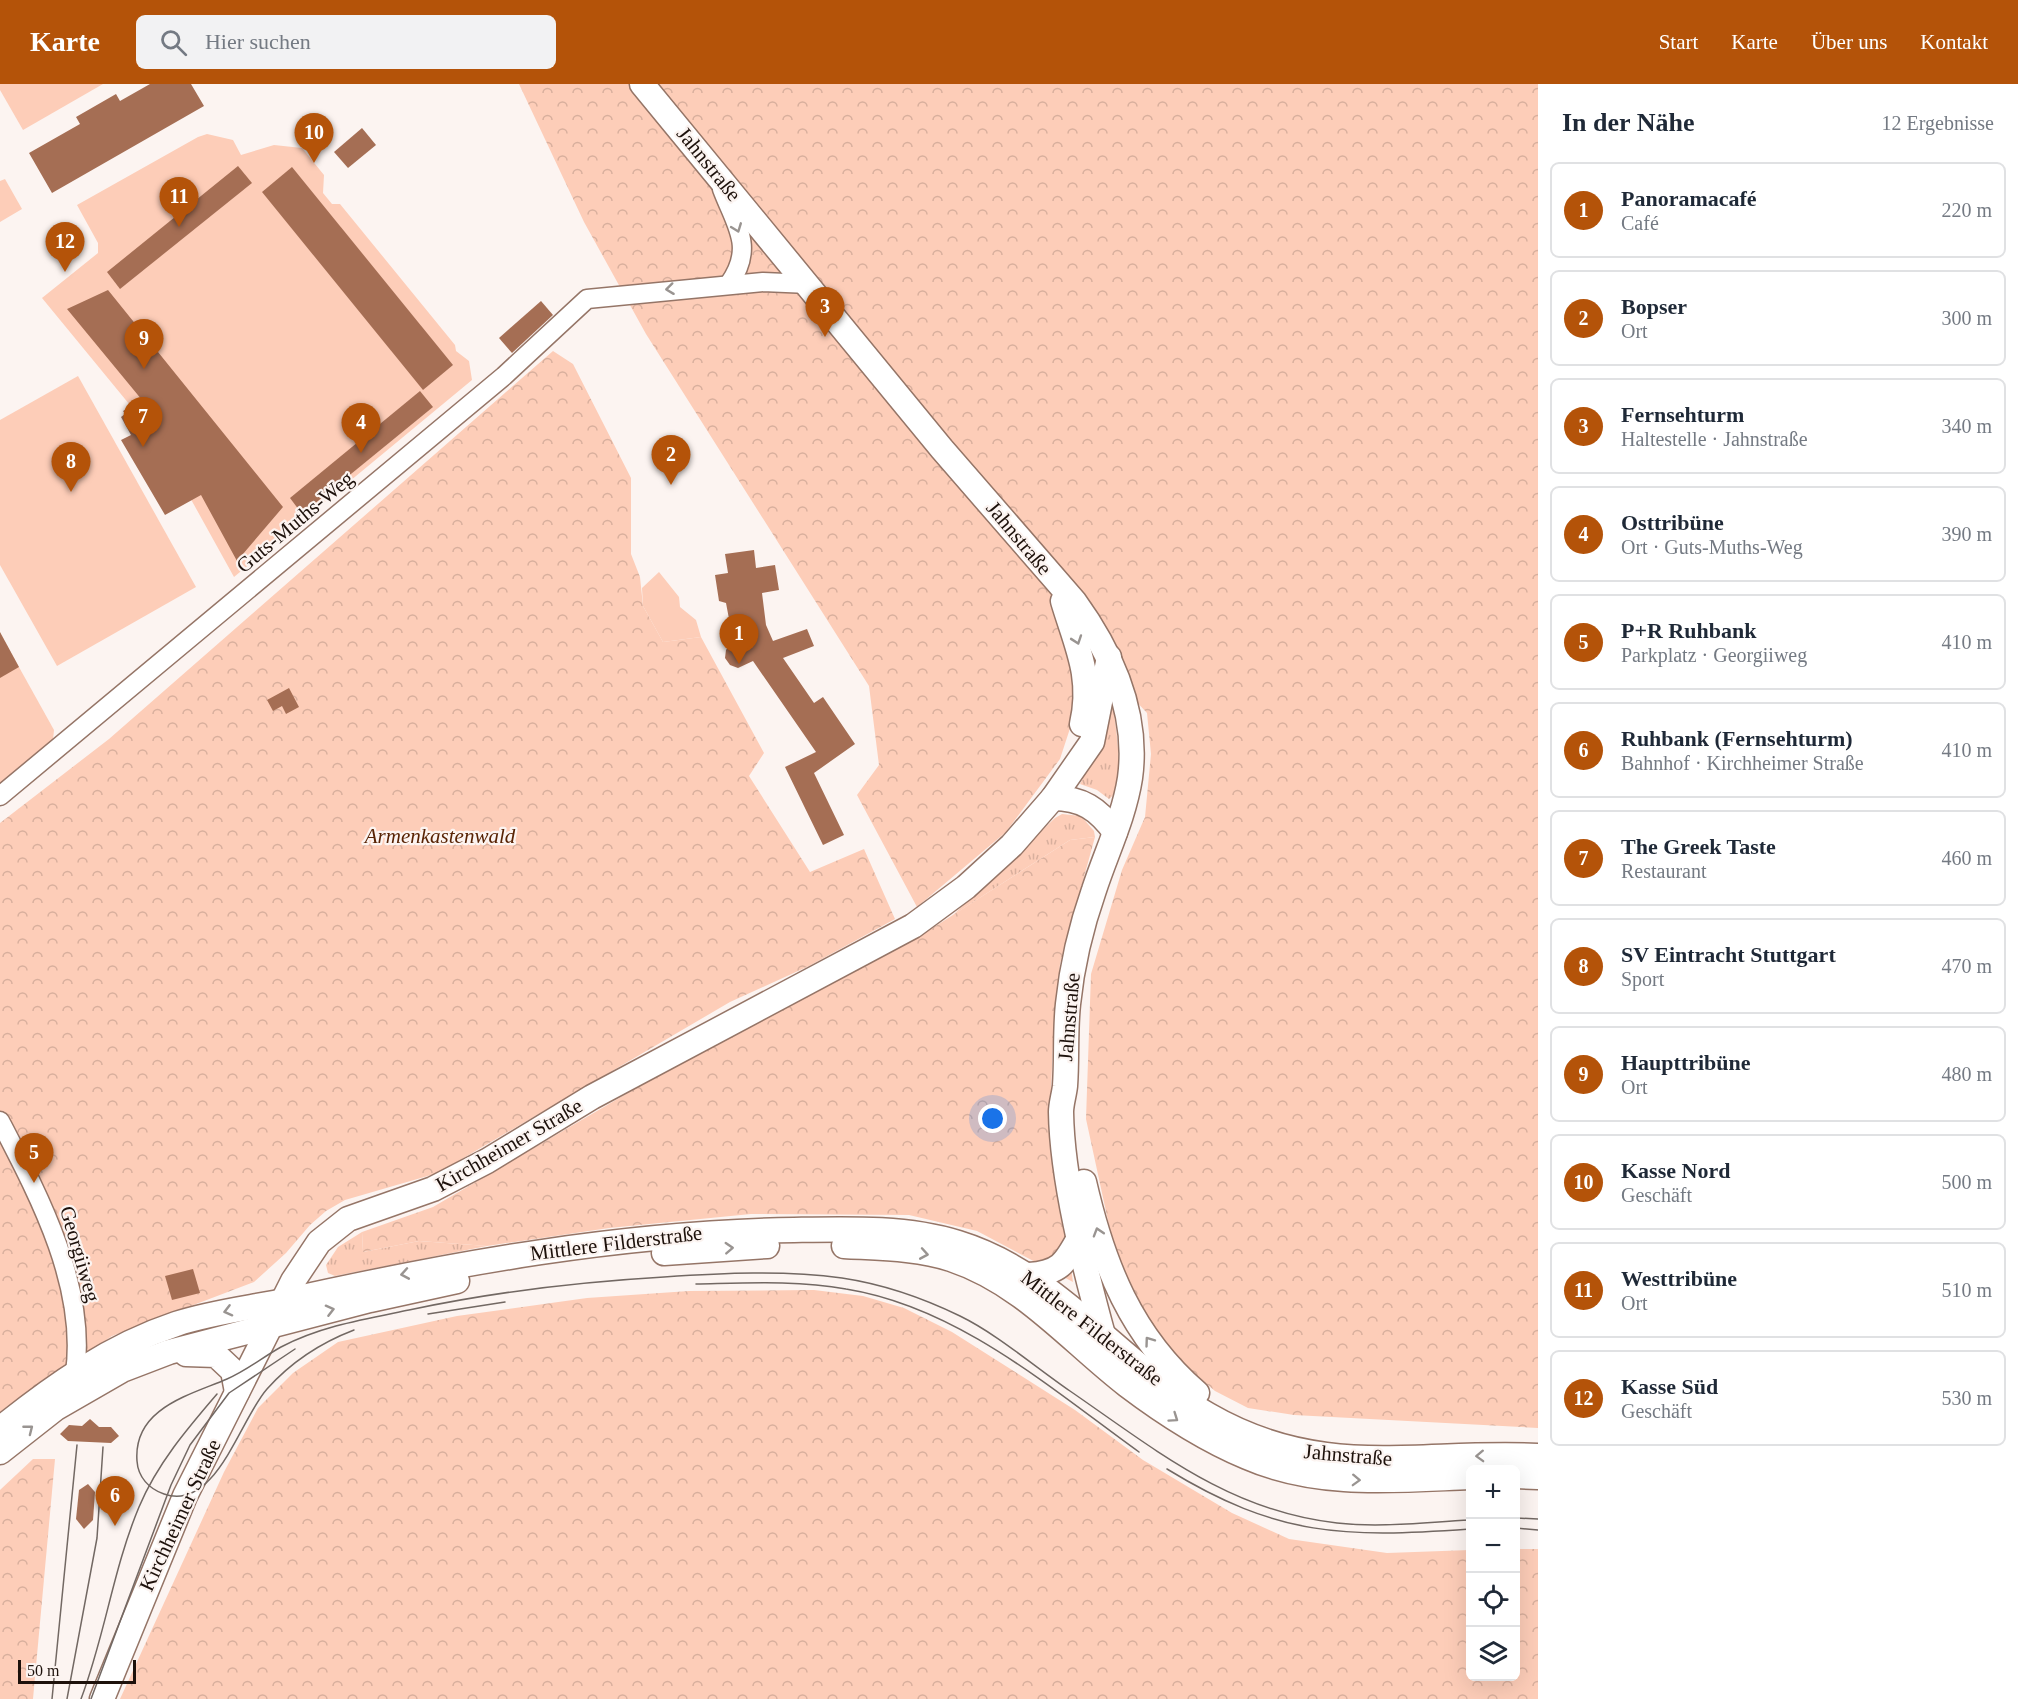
<!DOCTYPE html>
<html lang="de">
<head>
<meta charset="utf-8">
<style>
	body { margin:0; font-family:Georgia,serif; background:#f2f2f3; color:#1f2937 }
	.controls { position:absolute; right:18px; bottom:18px; display:grid; overflow:hidden; border-radius:9px; box-shadow:0 6px 24px #0002 }
	.controls button { width:54px; height:54px; display:grid; place-items:center; padding:0; border:0; border-bottom:2px solid #e0e1e3; background:#fff; color:#1f2937; font:30px sans-serif }
	.scale { position:absolute; left:18px; bottom:15px; width:118px; box-sizing:border-box; padding-left:6px; border:3px solid #1d110b; border-top:0; font-size:16px; line-height:21px; white-space:nowrap; color:#1d110b; -webkit-text-stroke:4px #fcf4f1; paint-order:stroke }
	.you { position:absolute; left:993px; top:1035px; width:21px; height:21px; margin:-15px; border:4px solid #fff; border-radius:50%; background:#1a73e8; box-shadow:0 0 0 9px #1a73e833 }
	.badge { display:grid; place-items:center; width:39px; height:39px; border-radius:50%; background:#b45309; color:#fff; font-size:20px; font-weight:700 }
	.pin { position:absolute; translate:-50% -50px; filter:drop-shadow(0 2px 3px #0008) }
	.pin::after { content:''; position:absolute; top:32px; width:21px; height:18px; background:inherit; clip-path:polygon(0 0,100% 0,50% 100%) }
	.list { margin:0; padding:0; list-style:none }
	h2 { display:flex; justify-content:space-between; align-items:center; height:78px; margin:0; padding:0 24px; font-size:26px }
	h2 small { font-size:20px; font-weight:400; color:#747a83 }
	.list li { display:grid; grid-template-columns:39px 1fr auto; gap:18px; align-items:center; box-sizing:border-box; height:96px; margin:0 12px 12px; padding:0 12px; border:2px solid #e0e1e3; border-radius:9px }
	.list b { display:block; font-size:22px; white-space:nowrap }
	.list p { margin:0; font-size:20px; white-space:nowrap; color:#747a83 }
	.list em { font-size:20px; font-style:normal; color:#747a83 }
	.icon { flex:none; width:33px; height:33px; fill:none; stroke:currentColor; stroke-width:2; stroke-linecap:round; stroke-linejoin:round }
	.map { position:relative; flex:none; width:1538px; height:1615px; overflow:hidden }
	header { display:flex; align-items:center; gap:36px; box-sizing:border-box; height:84px; padding:0 30px; background:#b45309; color:#fff }
	header strong { font-size:28px }
	nav { display:flex; gap:33px; margin-inline-start:auto; font-size:21px }
	.search { width:420px; height:54px; background:#f2f2f3; display:flex; align-items:center; gap:15px; box-sizing:border-box; padding:0 21px; border-radius:9px; color:#747a83; font-size:22px }
	main { display:flex }
	aside { flex:1; background:#fff }
	.map>svg:first-child { display:block }
	.grass { fill:url(#grass-tufts) }
	.forest { fill:url(#forest-crowns) }
	.park { fill:#fdcdb8 }
	.building { fill:#a56e54 }
	.lines { fill:none; stroke-linecap:round; stroke-linejoin:round }
	.minor-casing { stroke:#957567; stroke-width:21 }
	.secondary-casing { stroke:#957567; stroke-width:27 }
	.minor { stroke:#fff; stroke-width:18 }
	.secondary { stroke:#fff; stroke-width:24 }
	.tram { stroke:#726863; stroke-width:1.5 }
	.oneway { stroke:#999491 }
	.labels { text-anchor:middle; stroke-width:4.5; stroke-linejoin:round; paint-order:stroke }
	.street-label { font-size:21px; fill:#1d110b; stroke:#fcf4f1 }
	.park-label { font-size:21px; font-style:italic; fill:#582304; stroke:#fcf4f1 }
</style>
</head>
<body>
<header>
<strong>Karte</strong>
<div class="search"><svg class="icon" aria-label="search" viewBox="0 0 24 24"><circle cx="10" cy="10" r="6"/><path d="M15 15l6 6"/></svg>Hier suchen</div>
<nav><a>Start</a><a>Karte</a><a>Über uns</a><a>Kontakt</a></nav>
</header>
<main>
<div class="map">
<svg width="1538" height="1615" viewBox="0 0 1538 1615">
	<defs>
		<pattern id="grass-tufts" width="24" height="20" patternUnits="userSpaceOnUse" patternTransform="scale(1.5)"><rect width="24" height="20" fill="#fdcdb8"/><path d="M3 7l-1-3M5 7V3M7 7l1-3M15 17l-1-3M17 17v-4M19 17l1-3" fill="none" stroke="#d8af9d"/></pattern>
		<pattern id="forest-crowns" width="20" height="18" patternUnits="userSpaceOnUse" patternTransform="scale(1.5)"><rect width="20" height="18" fill="#fdcdb8"/><path d="M2 6a3 3 0 1 1 6 0M12 15a3 3 0 1 1 6 0" fill="none" stroke="#d8af9d"/></pattern>
	</defs>
	<rect width="100%" height="100%" fill="#fcf4f1"/>
	<g class="grass">
		<path d="M 1110,610 C 1115,628 1127,705 1109,715 L 1097,706 L 1080,700 L 1091,679 Z"/>
		<path d="M 1062,730 L 1081,732 L 1094,747 L 1095,753 L 1070,756 L 953,831 L 1055,734 Z"/>
		<path d="M 362,1148 L 363,1168 L 419,1157 L 487,1162 L 335,1192 L 328,1189 L 326,1181 L 338,1163 Z"/>
	</g>
	<g class="forest">
		<path d="M 519,0 L 1538,0 L 1538,1344 L 1294,1331 L 1248,1324 L 1215,1307 L 1185,1282 L 1123,1206 L 1086,1035 L 1091,890 L 1122,786 L 1145,733 L 1151,670 L 1147,629 L 1104,583 L 1077,623 L 1060,675 L 1006,748 L 917,823 L 857,711 L 879,681 L 869,602 L 646,250 L 584,138 Z"/>
		<path d="M 553,267 L 573,280 L 631,394 L 631,470 L 640,493 L 643,522 L 663,558 L 701,553 L 764,669 L 749,692 L 810,788 L 864,765 L 895,835 L 809,882 L 730,918 L 438,1089 L 345,1116 L 326,1127 L 310,1141 L 286,1169 L 254,1198 L 112,1252 L 54,1291 L 0,1334 L 0,739 L 109,655 Z"/>
		<path d="M 1095,753 L 1060,880 L 1053,958 L 1050,1034 L 1073,1198 L 977,1147 L 909,1131 L 751,1130 L 609,1144 L 487,1162 L 419,1157 L 363,1168 L 362,1148 L 433,1123 L 638,1003 L 931,845 L 1070,756 Z"/>
		<path d="M 814,1206 L 863,1212 L 904,1224 L 952,1248 L 1075,1326 L 1143,1376 L 1232,1429 L 1289,1455 L 1387,1469 L 1470,1466 L 1470,1592 L 1516,1592 L 1516,1465 L 1538,1465 L 1538,1615 L 120,1615 L 224,1388 L 258,1324 L 293,1289 L 338,1258 L 457,1232 L 587,1214 L 689,1207 Z"/>
		<path d="M 33,1375 L 55,1375 L 33,1615 L 0,1615 L 0,1406 Z"/>
	</g>
	<g class="park">
		<path d="M 0,0 L 103,0 L 23,46 L 0,6 Z"/>
		<path d="M 207,50 L 233,56 L 241,71 L 274,61 L 302,64 L 324,91 L 323,109 L 332,120 L 340,120 L 455,261 L 456,267 L 469,277 L 472,296 L 234,493 L 157,354 L 42,214 L 98,169 L 98,159 L 77,121 L 198,53 Z"/>
		<path d="M 5,95 L 22,125 L 0,138 L 0,97 Z"/>
		<path d="M 78,292 L 196,503 L 57,582 L 0,481 L 0,336 Z"/>
		<path d="M 659,488 L 679,513 L 680,523 L 696,536 L 701,553 L 663,558 L 643,522 L 642,504 Z"/>
		<path d="M 0,549 L 54,646 L 53,656 L 0,700 Z"/>
	</g>
	<g class="building">
		<path d="M 150,0 L 191,0 L 204,22 L 52,109 L 29,69 L 80,40 L 76,33 L 116,10 L 120,17 Z"/>
		<path d="M 362,44 L 376,61 L 348,84 L 334,68 Z"/>
		<path d="M 238,82 L 252,99 L 120,205 L 107,188 Z"/>
		<path d="M 292,83 L 453,281 L 423,306 L 262,108 Z"/>
		<path d="M 108,206 L 283,423 L 237,477 L 201,411 L 165,431 L 121,356 L 131,351 L 121,333 L 125,330 L 123,327 L 142,316 L 67,225 Z"/>
		<path d="M 541,217 L 553,231 L 512,269 L 499,254 Z"/>
		<path d="M 420,307 L 433,323 L 302,430 L 290,414 Z"/>
		<path d="M 754,466 L 756,484 L 775,481 L 779,506 L 762,509 L 766,541 L 773,557 L 807,545 L 814,562 L 783,574 L 814,619 L 823,613 L 855,660 L 814,689 L 844,751 L 823,761 L 785,683 L 816,668 L 753,577 L 738,584 L 730,581 L 725,574 L 726,566 L 733,556 L 726,519 L 719,517 L 715,491 L 728,489 L 725,470 Z"/>
		<path d="M 0,548 L 19,583 L 0,594 Z"/>
		<path d="M 289,604 L 299,623 L 286,630 L 282,622 L 273,627 L 267,616 Z"/>
		<path d="M 193,1185 L 200,1209 L 172,1216 L 165,1192 Z"/>
		<path d="M 90,1335 L 99,1343 L 111,1343 L 119,1352 L 111,1359 L 68,1357 L 60,1350 L 69,1341 L 82,1342 Z"/>
		<path d="M 88,1400 L 95,1408 L 93,1436 L 84,1445 L 76,1435 L 79,1406 Z"/>
	</g>
	<g class="lines">
		<g class="minor-casing">
			<g id="minor">
				<path d="M 722,105 C 736,142 755,163 729,200"/>
				<path d="M 0,712 L 504,292 L 587,215 L 763,198 L 809,200"/>
				<path d="M 0,1037 C 39,1112 87,1202 75,1289"/>
			</g>
		</g>
		<g class="secondary-casing">
			<g id="secondary">
				<path d="M 642,0 L 942,365 L 1074,517 C 1111,568 1139,628 1130,694 C 1124,733 1106,769 1094,806 C 1081,843 1072,881 1068,920 C 1065,947 1067,975 1065,1002 C 1064,1011 1061,1020 1061,1028 C 1062,1096 1085,1185 1103,1251"/>
				<path d="M 1063,517 C 1076,561 1093,592 1082,640"/>
				<path d="M 1053,714 C 1082,714 1098,725 1115,748"/>
				<path d="M 1084,1098 C 1103,1181 1131,1252 1197,1309"/>
				<path d="M 844,1162 C 879,1164 918,1164 951,1175 C 1023,1199 1069,1256 1127,1301 C 1164,1329 1204,1355 1247,1373 C 1318,1404 1395,1396 1470,1393"/>
				<path d="M 664,1169 L 767,1162"/>
				<path d="M 1029,1191 C 1059,1189 1065,1180 1079,1154"/>
				<path d="M 186,1270 L 216,1271 L 233,1287 L 237,1308"/>
				<path d="M 0,1345 C 53,1302 110,1262 176,1240 C 212,1228 251,1224 289,1216 C 456,1179 623,1149 794,1146 C 848,1145 907,1143 958,1159 C 1059,1190 1119,1280 1208,1331 C 1322,1397 1417,1366 1538,1372"/>
				<path d="M 0,1368 L 56,1324 L 122,1286 L 169,1268 L 370,1216 L 457,1197"/>
				<path d="M 1516,1392 L 1538,1393"/>
				<path d="M 102,1615 L 185,1412 L 293,1197 L 319,1158 L 348,1135 L 433,1105 L 487,1077 L 592,1013 L 913,842 L 966,803 L 1012,761 L 1053,714 L 1092,658 L 1109,573"/>
			</g>
		</g>
		<use href="#minor" class="minor"/>
		<use href="#secondary" class="secondary"/>
		<g class="tram">
			<path d="M 696,1200 C 746,1199 797,1196 846,1205 C 958,1223 1050,1304 1139,1368"/>
			<path d="M 428,1230 L 505,1218"/>
			<path d="M 354,1246 C 320,1259 292,1277 267,1305 C 240,1335 216,1428 164,1410 C 149,1405 138,1393 137,1377 C 133,1324 190,1311 227,1295 C 246,1287 263,1273 281,1263 C 321,1242 365,1235 409,1226 C 493,1208 578,1198 664,1193 C 723,1189 783,1186 842,1194 C 882,1200 923,1214 960,1232 C 997,1250 1035,1283 1070,1307 C 1156,1366 1229,1427 1337,1439 C 1382,1444 1426,1438 1470,1436"/>
			<path d="M 1167,1385 C 1278,1453 1345,1454 1470,1445"/>
			<path d="M 1516,1434 L 1538,1435"/>
			<path d="M 1516,1444 L 1538,1446"/>
			<path d="M 52,1615 L 77,1361"/>
			<path d="M 67,1615 L 97,1454 L 103,1363"/>
			<path d="M 81,1615 C 105,1552 113,1485 139,1423 C 157,1380 187,1345 217,1310"/>
			<path d="M 91,1615 L 171,1401 L 190,1361 L 229,1309 L 295,1265"/>
		</g>
	</g>
	<defs><path id="oneway-chevron" d="M-2-3.5L2.5 0L-2 3.5" fill="none" stroke-width="1.6" stroke-linecap="round" stroke-linejoin="round" transform="scale(1.5)"/></defs>
	<g class="oneway">
		<use href="#oneway-chevron" transform="translate(737 144) rotate(69)"/>
		<use href="#oneway-chevron" transform="translate(670 205) rotate(173)"/>
		<use href="#oneway-chevron" transform="translate(1077 556) rotate(71)"/>
		<use href="#oneway-chevron" transform="translate(1098 1148) rotate(-107)"/>
		<use href="#oneway-chevron" transform="translate(729 1164) rotate(-3)"/>
		<use href="#oneway-chevron" transform="translate(924 1170) rotate(10)"/>
		<use href="#oneway-chevron" transform="translate(405 1190) rotate(170)"/>
		<use href="#oneway-chevron" transform="translate(330 1226) rotate(-14)"/>
		<use href="#oneway-chevron" transform="translate(228 1227) rotate(166)"/>
		<use href="#oneway-chevron" transform="translate(1149 1257) rotate(-126)"/>
		<use href="#oneway-chevron" transform="translate(1174 1334) rotate(35)"/>
		<use href="#oneway-chevron" transform="translate(29 1345) rotate(-38)"/>
		<use href="#oneway-chevron" transform="translate(1480 1372) rotate(178)"/>
		<use href="#oneway-chevron" transform="translate(1356 1396) rotate(2)"/>
	</g>
	<g class="labels">
		<g class="street-label">
			<text transform="translate(709 80) rotate(51)" y="7">Jahnstraße</text>
			<text transform="translate(295 438) rotate(-40)" y="7">Guts-Muths-Weg</text>
			<text transform="translate(1019 454) rotate(50)" y="7">Jahnstraße</text>
			<text transform="translate(1069 933) rotate(-85)" y="7">Jahnstraße</text>
			<text transform="translate(509 1061) rotate(-30)" y="7">Kirchheimer Straße</text>
			<text transform="translate(616 1159) rotate(-7)" y="7">Mittlere Filderstraße</text>
			<text transform="translate(80 1170) rotate(74)" y="7">Georgiiweg</text>
			<text transform="translate(1092 1244) rotate(38)" y="7">Mittlere Filderstraße</text>
			<text transform="translate(1348 1371) rotate(5)" y="7">Jahnstraße</text>
			<text transform="translate(180 1431) rotate(-65)" y="7">Kirchheimer Straße</text>
		</g>
		<g class="park-label">
			<text x="440" y="759">Armenkastenwald</text>
		</g>
	</g>
</svg>
<div class="controls">
<button>+</button>
<button>−</button>
<button><svg class="icon" aria-label="locate" viewBox="0 0 24 24"><circle cx="12" cy="12" r="6"/><path d="M12 2v4M12 18v4M2 12h4M18 12h4"/></svg></button>
<button><svg class="icon" aria-label="layers" viewBox="0 0 24 24"><path d="M12 4l9 5-9 5-9-5zM3 14l9 5 9-5"/></svg></button>
</div>
<div class="scale">50 m</div>
<div class="you"></div>
<div class="pin badge" style="left:739px;top:580px">1</div>
<div class="pin badge" style="left:671px;top:401px">2</div>
<div class="pin badge" style="left:825px;top:253px">3</div>
<div class="pin badge" style="left:361px;top:369px">4</div>
<div class="pin badge" style="left:34px;top:1099px">5</div>
<div class="pin badge" style="left:115px;top:1442px">6</div>
<div class="pin badge" style="left:143px;top:363px">7</div>
<div class="pin badge" style="left:71px;top:408px">8</div>
<div class="pin badge" style="left:144px;top:285px">9</div>
<div class="pin badge" style="left:314px;top:79px">10</div>
<div class="pin badge" style="left:179px;top:143px">11</div>
<div class="pin badge" style="left:65px;top:188px">12</div>
</div>
<aside>
<h2>In der Nähe<small>12 Ergebnisse</small></h2>
<ul class="list">
<li><span class="badge">1</span><div><b>Panoramacafé</b><p>Café</p></div><em>220 m</em></li>
<li><span class="badge">2</span><div><b>Bopser</b><p>Ort</p></div><em>300 m</em></li>
<li><span class="badge">3</span><div><b>Fernsehturm</b><p>Haltestelle · Jahnstraße</p></div><em>340 m</em></li>
<li><span class="badge">4</span><div><b>Osttribüne</b><p>Ort · Guts-Muths-Weg</p></div><em>390 m</em></li>
<li><span class="badge">5</span><div><b>P+R Ruhbank</b><p>Parkplatz · Georgiiweg</p></div><em>410 m</em></li>
<li><span class="badge">6</span><div><b>Ruhbank (Fernsehturm)</b><p>Bahnhof · Kirchheimer Straße</p></div><em>410 m</em></li>
<li><span class="badge">7</span><div><b>The Greek Taste</b><p>Restaurant</p></div><em>460 m</em></li>
<li><span class="badge">8</span><div><b>SV Eintracht Stuttgart</b><p>Sport</p></div><em>470 m</em></li>
<li><span class="badge">9</span><div><b>Haupttribüne</b><p>Ort</p></div><em>480 m</em></li>
<li><span class="badge">10</span><div><b>Kasse Nord</b><p>Geschäft</p></div><em>500 m</em></li>
<li><span class="badge">11</span><div><b>Westtribüne</b><p>Ort</p></div><em>510 m</em></li>
<li><span class="badge">12</span><div><b>Kasse Süd</b><p>Geschäft</p></div><em>530 m</em></li>
</ul>
</aside>
</main>
</body>
</html>
